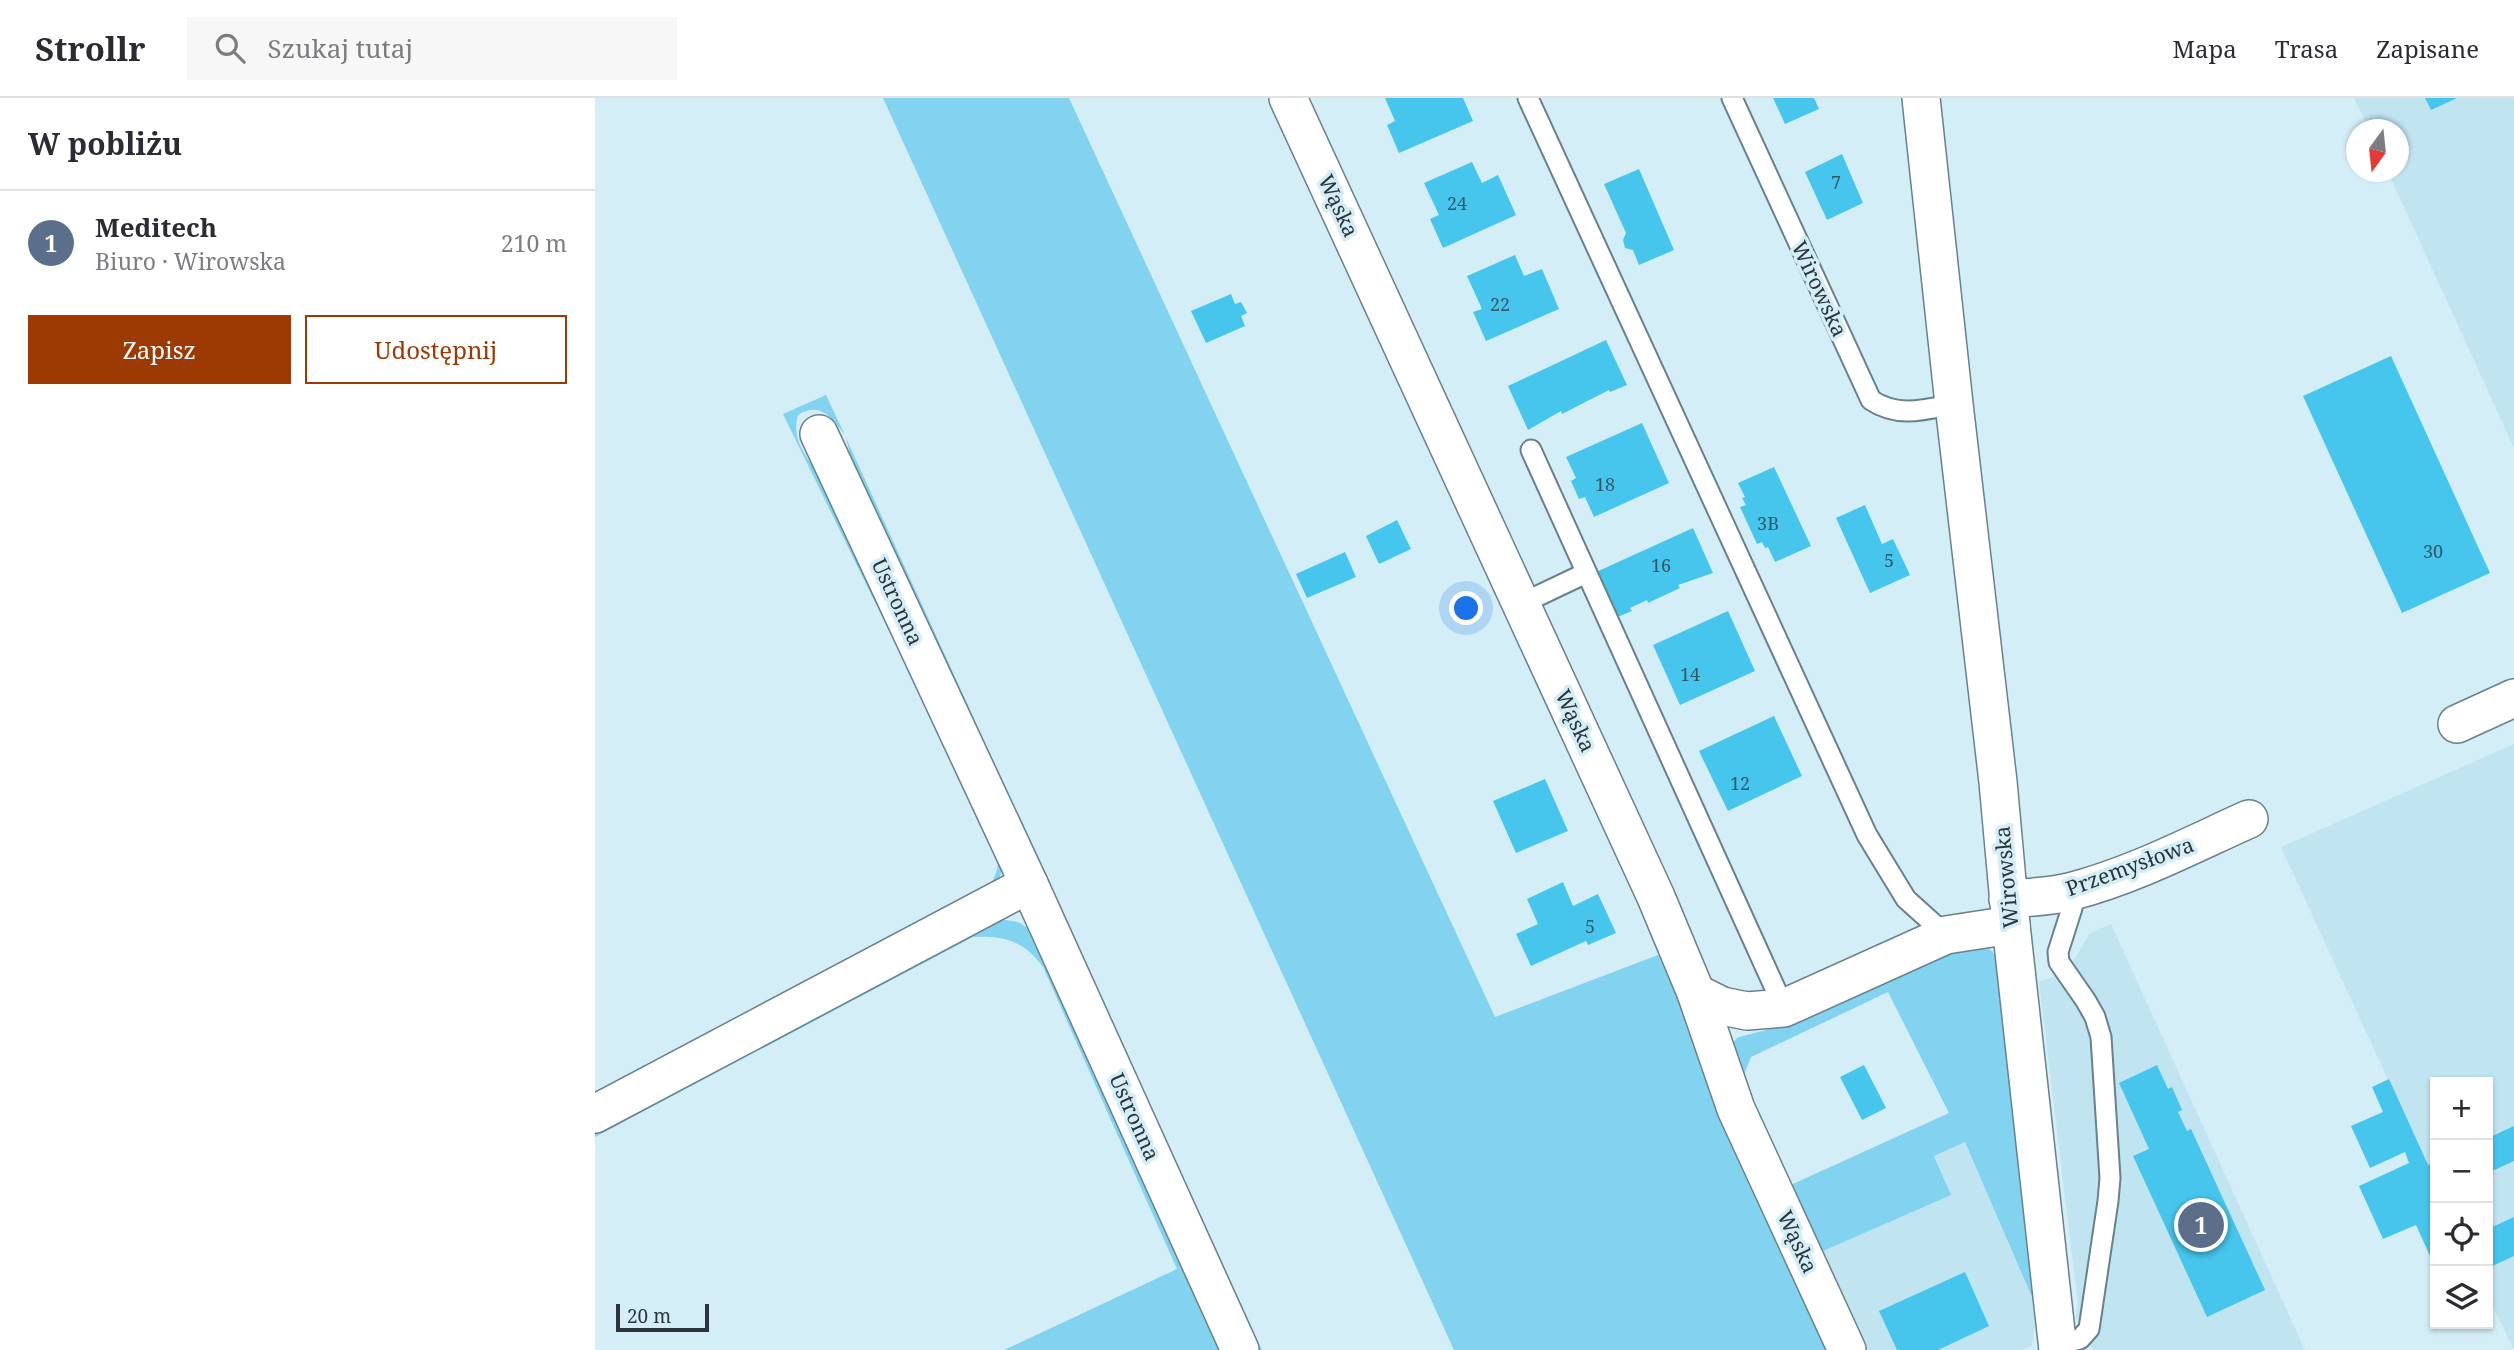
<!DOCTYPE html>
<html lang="pl">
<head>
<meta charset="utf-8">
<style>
	body { margin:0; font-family:"Noto Serif",serif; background:#f7f7f7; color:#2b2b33 }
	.controls { position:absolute; right:21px; bottom:21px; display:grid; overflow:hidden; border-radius:0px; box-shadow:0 2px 5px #0004 }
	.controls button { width:63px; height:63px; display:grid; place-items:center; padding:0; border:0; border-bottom:2px solid #e1e1e2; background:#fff; color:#2b2b33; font:35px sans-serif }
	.compass { position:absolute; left:1751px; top:21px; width:63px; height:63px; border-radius:50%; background:#fff; box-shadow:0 2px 5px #0004; rotate:195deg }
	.scale { position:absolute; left:21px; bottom:18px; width:93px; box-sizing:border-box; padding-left:7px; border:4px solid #2b3539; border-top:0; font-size:19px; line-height:24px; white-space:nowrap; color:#2b3539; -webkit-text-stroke:5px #d4eef8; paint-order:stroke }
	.you { position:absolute; left:872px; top:511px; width:24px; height:24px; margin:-18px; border:5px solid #fff; border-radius:50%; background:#1a73e8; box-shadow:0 0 0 10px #1a73e833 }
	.badge { display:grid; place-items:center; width:46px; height:46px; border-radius:50%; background:#9d3903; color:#fff; font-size:23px; font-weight:700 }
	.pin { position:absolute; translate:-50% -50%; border:4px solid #fff; box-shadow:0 2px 7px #0006 }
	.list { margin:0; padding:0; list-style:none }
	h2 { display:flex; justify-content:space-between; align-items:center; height:91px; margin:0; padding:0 28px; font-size:30px }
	h2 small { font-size:23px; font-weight:400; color:#7c7c81 }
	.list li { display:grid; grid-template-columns:46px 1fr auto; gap:21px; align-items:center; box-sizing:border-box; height:105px; padding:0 28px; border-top:2px solid #e1e1e2 }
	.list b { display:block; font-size:26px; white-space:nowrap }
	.list p { margin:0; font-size:23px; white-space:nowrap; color:#7c7c81 }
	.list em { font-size:23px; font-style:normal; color:#7c7c81 }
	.actions { display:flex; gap:14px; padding:21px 28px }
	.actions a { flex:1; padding:16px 0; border:2px solid #9d3903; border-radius:0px; text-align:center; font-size:24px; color:#9d3903 }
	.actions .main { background:#9d3903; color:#fff }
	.icon { flex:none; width:38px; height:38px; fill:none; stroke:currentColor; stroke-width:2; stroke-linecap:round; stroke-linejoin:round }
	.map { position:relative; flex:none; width:1919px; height:1252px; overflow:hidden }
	header { display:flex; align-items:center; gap:42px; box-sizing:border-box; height:98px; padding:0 35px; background:#fff; border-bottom:2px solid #e1e1e2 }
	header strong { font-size:33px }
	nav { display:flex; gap:38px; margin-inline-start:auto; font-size:24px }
	.search { width:490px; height:63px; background:#f7f7f7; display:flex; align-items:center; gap:18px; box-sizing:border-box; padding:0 24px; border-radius:0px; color:#7c7c81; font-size:26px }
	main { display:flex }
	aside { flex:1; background:#fff }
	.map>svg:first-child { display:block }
	.built { fill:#c1e4f1 }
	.green { fill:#81d3ef }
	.building { fill:#46c6ec }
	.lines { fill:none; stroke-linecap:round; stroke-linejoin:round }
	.service-casing { stroke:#69818a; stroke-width:23 }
	.minor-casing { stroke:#69818a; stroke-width:40 }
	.service { stroke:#fff; stroke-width:19 }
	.minor { stroke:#fff; stroke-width:37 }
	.labels { text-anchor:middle; stroke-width:7; stroke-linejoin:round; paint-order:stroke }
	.number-label { font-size:18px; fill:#325966 }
	.street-label { font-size:21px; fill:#2b3539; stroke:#d4eef8 }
</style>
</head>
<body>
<header>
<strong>Strollr</strong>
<div class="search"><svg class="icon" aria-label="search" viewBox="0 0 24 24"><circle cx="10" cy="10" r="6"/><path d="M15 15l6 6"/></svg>Szukaj tutaj</div>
<nav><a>Mapa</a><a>Trasa</a><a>Zapisane</a></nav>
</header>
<main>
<aside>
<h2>W pobliżu<small></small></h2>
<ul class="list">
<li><span class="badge" style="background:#5c6f8a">1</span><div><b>Meditech</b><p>Biuro · Wirowska</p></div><em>210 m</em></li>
</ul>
<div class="actions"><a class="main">Zapisz</a><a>Udostępnij</a></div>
</aside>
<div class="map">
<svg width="1919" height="1252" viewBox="0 0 1919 1252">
	<rect width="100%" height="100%" fill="#d4eef8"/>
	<g class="built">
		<path d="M 1759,0 L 1919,0 L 1919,350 L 1793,74 L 1804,74 L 1804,32 L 1774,31 Z"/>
		<path d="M 1919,646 L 1919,1252 L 1893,1198 L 1893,984 L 1840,984 L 1840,1084 L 1686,749 Z"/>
		<path d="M 1516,826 L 1710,1252 L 1498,1252 L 1481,1219 L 1483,1207 L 1444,884 L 1479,871 L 1478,864 L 1494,836 Z"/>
		<path d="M 1370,1044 L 1442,1212 L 1437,1248 L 1427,1252 L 1264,1252 L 1219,1157 L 1355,1097 L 1339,1057 Z"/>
	</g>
	<g class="green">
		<path d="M 288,0 L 474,0 L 900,919 L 1063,857 L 1241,1252 L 859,1252 Z"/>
		<path d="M 231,297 L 250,337 C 237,320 225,303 203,317 C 192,351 231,379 247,403 L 404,744 C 412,767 408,784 387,797 C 399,784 404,774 403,756 L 188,316 Z"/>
		<path d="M 251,340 L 667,1252 L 658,1252 L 254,367 L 254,352 Z"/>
		<path d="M 404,821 L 423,824 L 438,833 L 635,1252 L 409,1252 L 582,1171 L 448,869 C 429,843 409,837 378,839 L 0,1039 L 0,1028 Z"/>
		<path d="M 1391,849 L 1398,854 L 1403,862 L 1444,1221 L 1441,1222 L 1442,1211 L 1370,1044 L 1339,1058 L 1356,1097 L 1219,1157 L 1189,1090 L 1354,1015 L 1293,894 L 1156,959 L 1142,994 C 1139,977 1127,949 1144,939 L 1187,928 L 1363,851 Z"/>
	</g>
	<g class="building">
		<path d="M 790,0 L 868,0 L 878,23 L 804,55 L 792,27 L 800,23 Z"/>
		<path d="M 1178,0 L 1219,0 L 1224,11 L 1190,26 Z"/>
		<path d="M 1830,0 L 1862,0 L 1836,12 Z"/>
		<path d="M 1247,56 L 1268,105 L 1232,122 L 1210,74 Z"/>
		<path d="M 877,64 L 887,85 L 903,77 L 921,117 L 848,150 L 835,121 L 844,117 L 829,85 Z"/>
		<path d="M 1044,71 L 1079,152 L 1044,167 L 1038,152 L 1030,150 L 1028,142 L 1031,135 L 1009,86 Z"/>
		<path d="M 920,157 L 929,178 L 947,171 L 964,211 L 891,243 L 878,214 L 887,211 L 872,178 Z"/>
		<path d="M 636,196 L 640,206 L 646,204 L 652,215 L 646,218 L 650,228 L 611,245 L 596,213 Z"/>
		<path d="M 1011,242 L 1032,287 L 1015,294 L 1014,292 L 967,316 L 966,313 L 933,332 L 913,288 Z"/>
		<path d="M 1796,258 L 1895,475 L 1807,515 L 1708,298 Z"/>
		<path d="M 1047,325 L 1074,385 L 999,419 L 990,399 L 984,401 L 976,383 L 981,380 L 971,359 Z"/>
		<path d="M 1179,369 L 1216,448 L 1180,464 L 1173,449 L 1170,450 L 1167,444 L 1162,446 L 1145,409 L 1151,407 L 1147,400 L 1150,399 L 1143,385 Z"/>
		<path d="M 1270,407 L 1287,446 L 1298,441 L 1315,477 L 1275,495 L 1241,420 Z"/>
		<path d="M 802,422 L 816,451 L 784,466 L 771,438 Z"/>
		<path d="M 1098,430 L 1118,475 L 1083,487 L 1085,490 L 1053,505 L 1052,502 L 1035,510 L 1037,513 L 1020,520 L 999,475 Z"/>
		<path d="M 750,454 L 761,479 L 712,500 L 701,476 Z"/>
		<path d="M 1133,513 L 1160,573 L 1085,607 L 1058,547 Z"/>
		<path d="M 1179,618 L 1207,678 L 1133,713 L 1104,653 Z"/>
		<path d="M 950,681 L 973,733 L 921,755 L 898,703 Z"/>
		<path d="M 968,784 L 978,808 L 1003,796 L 1021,835 L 993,847 L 991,843 L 936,868 L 921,836 L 943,826 L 932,801 Z"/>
		<path d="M 1269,967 L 1291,1010 L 1267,1022 L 1245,979 Z"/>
		<path d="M 1562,967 L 1573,991 L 1577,989 L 1587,1012 L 1583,1014 L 1592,1033 L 1596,1031 L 1670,1192 L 1612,1219 L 1538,1058 L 1554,1051 L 1524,985 Z"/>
		<path d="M 1794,981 L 1833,1067 L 1840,1064 L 1840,1169 L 1821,1127 L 1788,1141 L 1764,1088 L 1814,1065 L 1810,1054 L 1775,1070 L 1756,1028 L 1788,1014 L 1777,989 Z"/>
		<path d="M 1919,1028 L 1919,1063 L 1893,1075 L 1893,1040 Z"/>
		<path d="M 1919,1119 L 1919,1158 L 1893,1170 L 1893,1131 Z"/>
		<path d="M 1370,1174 L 1394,1228 L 1343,1252 L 1302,1252 L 1284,1213 Z"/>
	</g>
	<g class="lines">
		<g class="service-casing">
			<g id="service">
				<path d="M 933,0 L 1272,737 L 1311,801 L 1351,837"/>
				<path d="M 1137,0 L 1276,302 C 1303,320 1329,312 1359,306"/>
				<path d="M 936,352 L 1189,910"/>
				<path d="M 926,506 L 991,475"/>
				<path d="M 1462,1246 L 1485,1241 L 1494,1231 L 1513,1103 L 1515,1080 L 1506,939 L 1500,919 L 1491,903 L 1464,864 L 1463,854 L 1477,810 L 1475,794"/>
			</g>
		</g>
		<g class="minor-casing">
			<g id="minor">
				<path d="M 693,0 L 1061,799 L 1101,895 L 1141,1011 L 1252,1252"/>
				<path d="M 1326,0 L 1359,306 L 1403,684 L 1416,827 L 1463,1252"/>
				<path d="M 224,336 L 434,786 L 645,1252"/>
				<path d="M 1862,626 L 1919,600"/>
				<path d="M 1413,801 C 1434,799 1457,799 1478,793 C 1539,777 1596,747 1654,721"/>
				<path d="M 1101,895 L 1127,908 L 1152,913 L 1189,910 L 1351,837 L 1416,827"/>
				<path d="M 0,1016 L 434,786"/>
			</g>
		</g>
		<use href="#service" class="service"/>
		<use href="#minor" class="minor"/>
	</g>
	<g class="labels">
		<g class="number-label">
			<text x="1241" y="91">7</text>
			<text x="862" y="112">24</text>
			<text x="905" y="213">22</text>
			<text x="1010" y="393">18</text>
			<text x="1173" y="432">3B</text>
			<text x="1838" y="460">30</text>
			<text x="1294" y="469">5</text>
			<text x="1066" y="474">16</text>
			<text x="1095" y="583">14</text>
			<text x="1145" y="692">12</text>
			<text x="995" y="835">5</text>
		</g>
		<g class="street-label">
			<text transform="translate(743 108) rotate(65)" y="7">Wąska</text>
			<text transform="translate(1224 191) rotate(65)" y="7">Wirowska</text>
			<text transform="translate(302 504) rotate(65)" y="7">Ustronna</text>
			<text transform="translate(980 623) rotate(65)" y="7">Wąska</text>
			<text transform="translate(1535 769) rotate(-20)" y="7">Przemysłowa</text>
			<text transform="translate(1412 779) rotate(-95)" y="7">Wirowska</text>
			<text transform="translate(539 1019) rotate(66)" y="7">Ustronna</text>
			<text transform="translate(1202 1144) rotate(65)" y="7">Wąska</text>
		</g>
	</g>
</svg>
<div class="controls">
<button>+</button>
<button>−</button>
<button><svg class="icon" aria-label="locate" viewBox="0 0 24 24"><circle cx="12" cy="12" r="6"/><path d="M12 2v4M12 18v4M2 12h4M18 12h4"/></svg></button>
<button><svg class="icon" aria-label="layers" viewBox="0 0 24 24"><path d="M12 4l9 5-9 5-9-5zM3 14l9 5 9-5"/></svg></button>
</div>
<svg class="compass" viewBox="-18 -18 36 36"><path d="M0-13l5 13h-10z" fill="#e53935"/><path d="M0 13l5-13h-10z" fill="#7c7c81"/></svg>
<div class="scale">20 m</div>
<div class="you"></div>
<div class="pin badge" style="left:1606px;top:1127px;background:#5c6f8a">1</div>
</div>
</main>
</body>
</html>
